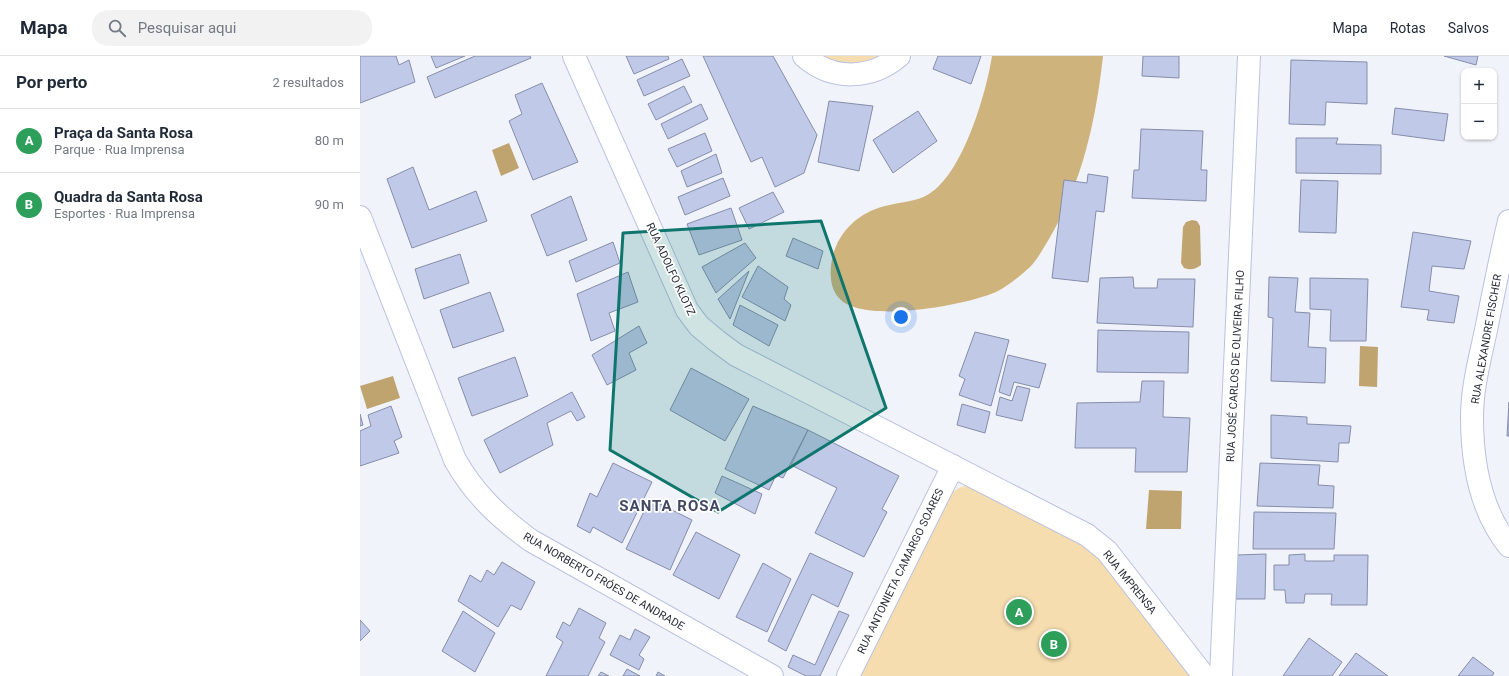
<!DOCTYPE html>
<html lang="pt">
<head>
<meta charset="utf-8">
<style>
	body { margin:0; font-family:Roboto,sans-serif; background:#f2f2f3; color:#1f2937 }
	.controls { position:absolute; right:12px; top:12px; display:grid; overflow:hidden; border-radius:8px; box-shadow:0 1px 3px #0004 }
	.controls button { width:36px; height:36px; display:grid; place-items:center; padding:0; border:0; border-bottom:1px solid #e0e1e3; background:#fff; color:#1f2937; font:20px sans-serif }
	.you { position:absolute; left:541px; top:261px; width:14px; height:14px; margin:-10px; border:3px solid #fff; border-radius:50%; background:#1a73e8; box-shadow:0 0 0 6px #1a73e833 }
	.badge { display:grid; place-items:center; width:26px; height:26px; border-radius:50%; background:#97721c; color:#fff; font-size:13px; font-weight:700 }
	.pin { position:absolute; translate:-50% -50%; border:2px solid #fff; box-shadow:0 1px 4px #0006 }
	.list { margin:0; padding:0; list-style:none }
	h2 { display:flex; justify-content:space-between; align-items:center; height:52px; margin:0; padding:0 16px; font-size:17px }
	h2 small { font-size:13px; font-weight:400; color:#747a83 }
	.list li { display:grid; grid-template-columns:26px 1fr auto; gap:12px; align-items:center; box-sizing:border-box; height:64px; padding:0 16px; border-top:1px solid #e0e1e3 }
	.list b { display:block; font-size:15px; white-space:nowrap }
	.list p { margin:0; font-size:13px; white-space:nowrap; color:#747a83 }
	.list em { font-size:13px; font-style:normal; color:#747a83 }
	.icon { flex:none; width:22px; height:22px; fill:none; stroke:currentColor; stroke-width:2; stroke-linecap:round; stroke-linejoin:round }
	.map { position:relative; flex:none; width:1149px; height:620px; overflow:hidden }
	header { display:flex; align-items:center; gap:24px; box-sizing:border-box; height:56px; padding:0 20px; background:#fff; border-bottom:1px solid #e0e1e3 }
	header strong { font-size:19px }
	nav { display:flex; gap:22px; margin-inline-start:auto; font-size:14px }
	.search { width:280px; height:36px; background:#f2f2f3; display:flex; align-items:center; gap:10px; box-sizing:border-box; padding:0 14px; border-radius:16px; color:#747a83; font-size:15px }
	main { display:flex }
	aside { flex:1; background:#fff }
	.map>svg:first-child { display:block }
	.green { fill:#f5ddaf }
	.forest { fill:#cfb37d }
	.water { fill:#c0a46f }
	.building { fill:#c0c9e8; stroke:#858daa }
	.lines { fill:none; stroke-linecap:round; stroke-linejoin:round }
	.minor-casing { stroke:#b9c2e0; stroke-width:24 }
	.tertiary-casing { stroke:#b9c2e0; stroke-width:24 }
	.minor { stroke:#fff; stroke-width:22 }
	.tertiary { stroke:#fff; stroke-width:22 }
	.marked { fill:#0f766e; fill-opacity:0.2; stroke:#0f766e; stroke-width:3; stroke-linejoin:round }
	.labels { text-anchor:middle; stroke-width:3.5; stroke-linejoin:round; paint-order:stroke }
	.street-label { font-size:11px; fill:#2a2d39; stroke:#fff }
	.district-label { font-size:15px; font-weight:bold; letter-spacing:1px; fill:#424862; stroke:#fff }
</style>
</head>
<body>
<header>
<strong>Mapa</strong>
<div class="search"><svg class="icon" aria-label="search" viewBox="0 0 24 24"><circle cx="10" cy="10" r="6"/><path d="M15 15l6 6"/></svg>Pesquisar aqui</div>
<nav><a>Mapa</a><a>Rotas</a><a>Salvos</a></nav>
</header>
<main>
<aside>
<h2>Por perto<small>2 resultados</small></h2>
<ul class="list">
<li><span class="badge" style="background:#2e9e5b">A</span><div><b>Praça da Santa Rosa</b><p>Parque · Rua Imprensa</p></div><em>80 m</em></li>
<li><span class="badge" style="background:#2e9e5b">B</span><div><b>Quadra da Santa Rosa</b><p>Esportes · Rua Imprensa</p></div><em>90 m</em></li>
</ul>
</aside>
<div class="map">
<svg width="1149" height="620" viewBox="0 0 1149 620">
	<rect width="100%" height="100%" fill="#f1f3fa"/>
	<g class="green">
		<path d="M 463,0 L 519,0 C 501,11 481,9 463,0 Z"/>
		<path d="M 612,429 L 735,495 L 832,620 L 500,620 L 591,437 L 601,431 Z"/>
	</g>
	<path class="forest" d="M 632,0 L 743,0 C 736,64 722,128 689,183 C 683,193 677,204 670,211 C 660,220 648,230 636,236 C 607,249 502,269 479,242 C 471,234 470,221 471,210 C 474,180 496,157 525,150 C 540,146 556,146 569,138 C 603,117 626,38 632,0 Z"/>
	<g class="water">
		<path d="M 149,87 L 159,112 L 141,120 L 132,94 Z"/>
		<path d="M 832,164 L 837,165 L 840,170 L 841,209 C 834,214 831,214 824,212 L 821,207 L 823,171 L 826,166 Z"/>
		<path d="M 1000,290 L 1018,291 L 1017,331 L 999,330 Z"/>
		<path d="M 33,320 L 40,342 L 7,353 L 0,330 Z"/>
		<path d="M 789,434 L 822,435 L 821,473 L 786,473 Z"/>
	</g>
	<g class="building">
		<path d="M 0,0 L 36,0 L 39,9 L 49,4 L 55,26 L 0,47 Z"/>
		<path d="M 71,0 L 105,0 L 76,12 Z"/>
		<path d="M 115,0 L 170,0 L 171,2 L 75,42 L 67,21 Z"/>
		<path d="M 266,0 L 308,0 L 309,3 L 274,18 Z"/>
		<path d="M 343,0 L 413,0 L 457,79 L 444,117 L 415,131 L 402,101 L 391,106 Z"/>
		<path d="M 578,0 L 621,0 L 611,28 L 573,13 Z"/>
		<path d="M 783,0 L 819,0 L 819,22 L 782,20 Z"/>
		<path d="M 1084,0 L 1118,0 L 1116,9 Z"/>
		<path d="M 322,3 L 330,20 L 284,40 L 277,24 Z"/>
		<path d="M 931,4 L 1007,6 L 1007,48 L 966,46 L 965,69 L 929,68 Z"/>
		<path d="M 182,27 L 218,106 L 173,124 L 149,65 L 162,58 L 155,39 Z"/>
		<path d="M 324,30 L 332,46 L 296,64 L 288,48 Z"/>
		<path d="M 469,45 L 513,50 L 499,115 L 458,106 Z"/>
		<path d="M 341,48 L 348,63 L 308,83 L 301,68 Z"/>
		<path d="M 1035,52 L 1088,58 L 1084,85 L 1032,78 Z"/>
		<path d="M 558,55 L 577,85 L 533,117 L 513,84 Z"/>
		<path d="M 781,73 L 843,75 L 841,114 L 847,114 L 846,145 L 772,142 L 774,114 L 779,114 Z"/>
		<path d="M 345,77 L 352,95 L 317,111 L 308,93 Z"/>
		<path d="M 936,82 L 978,82 L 976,88 L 1021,89 L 1021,118 L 936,117 Z"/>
		<path d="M 356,98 L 362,117 L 327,131 L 321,115 Z"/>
		<path d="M 53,111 L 69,154 L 116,135 L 127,165 L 52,192 L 27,123 Z"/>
		<path d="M 728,118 L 748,121 L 744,156 L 736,155 L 728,226 L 692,222 L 704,124 L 727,127 Z"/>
		<path d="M 363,122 L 370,140 L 325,159 L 318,141 Z"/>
		<path d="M 941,124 L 978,125 L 976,177 L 939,176 Z"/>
		<path d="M 413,136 L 424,156 L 389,173 L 379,152 Z"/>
		<path d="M 211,140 L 227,184 L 187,200 L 171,159 Z"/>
		<path d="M 371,152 L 382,184 L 339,199 L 327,168 Z"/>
		<path d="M 1053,176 L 1111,185 L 1104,213 L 1072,210 L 1069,235 L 1099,240 L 1094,267 L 1067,264 L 1069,254 L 1041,251 Z"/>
		<path d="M 433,182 L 463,195 L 458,213 L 426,200 Z"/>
		<path d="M 253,186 L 260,207 L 216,226 L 209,205 Z"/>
		<path d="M 385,187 L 396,202 L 356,237 L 342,211 Z"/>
		<path d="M 100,198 L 109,227 L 64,243 L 55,213 Z"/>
		<path d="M 398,210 L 428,231 L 424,243 L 431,249 L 425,265 L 382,241 Z"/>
		<path d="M 389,215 L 370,263 L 358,243 Z"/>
		<path d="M 268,216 L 278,246 L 249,257 L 255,275 L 231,285 L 217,238 Z"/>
		<path d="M 773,221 L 774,232 L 797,232 L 798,223 L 835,223 L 833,271 L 737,267 L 740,222 Z"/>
		<path d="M 909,221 L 938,222 L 935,256 L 950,257 L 948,291 L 966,292 L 965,327 L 911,325 L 913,262 L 908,261 Z"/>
		<path d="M 950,222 L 1008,223 L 1006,285 L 970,285 L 971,254 L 950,253 Z"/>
		<path d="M 130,236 L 144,275 L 93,292 L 80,254 Z"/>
		<path d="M 380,249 L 418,269 L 409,290 L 373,269 Z"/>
		<path d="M 279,270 L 287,287 L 269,297 L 276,314 L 247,329 L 232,299 Z"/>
		<path d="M 738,274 L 829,276 L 828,317 L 737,316 Z"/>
		<path d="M 615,276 L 649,284 L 631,350 L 599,339 L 605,323 L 599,320 Z"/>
		<path d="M 648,299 L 686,308 L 679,332 L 654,326 L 650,340 L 639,336 Z"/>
		<path d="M 155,301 L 168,340 L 112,360 L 98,322 Z"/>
		<path d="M 331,312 L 389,343 L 365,385 L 310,354 Z"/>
		<path d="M 782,325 L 804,325 L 803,361 L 830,362 L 827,416 L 775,416 L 776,392 L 715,392 L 717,347 L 780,346 Z"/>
		<path d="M 657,330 L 670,333 L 662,365 L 636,359 L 640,341 L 652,345 Z"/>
		<path d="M 212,336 L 225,361 L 217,365 L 211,355 L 187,367 L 193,389 L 140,417 L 124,384 Z"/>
		<path d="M 1149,346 L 1149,380 L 1147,380 Z"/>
		<path d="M 602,348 L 630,356 L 625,377 L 597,369 Z"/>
		<path d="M 31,350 L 42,381 L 34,385 L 39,397 L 0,410 L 0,375 L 11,370 L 8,359 Z"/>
		<path d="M 393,350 L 448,374 L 423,422 L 416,419 L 409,434 L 365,413 Z"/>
		<path d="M 0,358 L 3,369 L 0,370 Z"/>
		<path d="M 911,359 L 947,361 L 947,368 L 991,370 L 989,387 L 979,387 L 978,406 L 911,402 Z"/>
		<path d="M 448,374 L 539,420 L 522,453 L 527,456 L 504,501 L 455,477 L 477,432 L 431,409 Z"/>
		<path d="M 253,407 L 292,426 L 262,487 L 233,471 L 230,477 L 217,470 L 230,437 L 237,441 Z"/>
		<path d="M 900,407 L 960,409 L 958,429 L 974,430 L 973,452 L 897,450 Z"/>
		<path d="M 362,420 L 402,438 L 395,458 L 355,437 Z"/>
		<path d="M 290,443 L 332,464 L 310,514 L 266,493 Z"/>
		<path d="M 894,456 L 976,457 L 974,493 L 893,493 Z"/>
		<path d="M 336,476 L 380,499 L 359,543 L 313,519 Z"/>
		<path d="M 450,497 L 493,517 L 478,551 L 452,538 L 426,595 L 408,585 Z"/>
		<path d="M 906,498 L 905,543 L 876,543 L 877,499 Z"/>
		<path d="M 945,498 L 945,505 L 974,505 L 974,499 L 1008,499 L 1007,549 L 971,549 L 972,538 L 945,538 L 944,547 L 926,547 L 925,534 L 914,534 L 914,509 L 929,509 L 929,499 Z"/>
		<path d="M 142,506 L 175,526 L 161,554 L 151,549 L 138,571 L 98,545 L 110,519 L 121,526 L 127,514 L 134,519 Z"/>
		<path d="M 403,507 L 431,523 L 407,576 L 376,561 Z"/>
		<path d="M 219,552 L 246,567 L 239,582 L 245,586 L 228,620 L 186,620 L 203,586 L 196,581 L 203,566 L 210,570 Z"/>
		<path d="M 103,555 L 135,577 L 115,616 L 82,595 Z"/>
		<path d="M 479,555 L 489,559 L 460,620 L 446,620 L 428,611 L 433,599 L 455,609 Z"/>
		<path d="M 0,564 L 10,575 L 0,585 Z"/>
		<path d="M 275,573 L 290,581 L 279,599 L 284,603 L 279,614 L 250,599 L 260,579 L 270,584 Z"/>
		<path d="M 949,582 L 982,606 L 972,620 L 923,620 Z"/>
		<path d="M 996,597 L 1028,620 L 979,620 Z"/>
		<path d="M 1113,601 L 1134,617 L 1132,620 L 1098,620 Z"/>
		<path d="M 267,613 L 280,620 L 263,620 Z"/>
		<path d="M 241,616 L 249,620 L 238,620 Z"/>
		<path d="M 298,616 L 305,620 L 296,620 Z"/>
	</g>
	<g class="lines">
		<g class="minor-casing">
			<g id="minor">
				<path d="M 444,0 C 472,25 511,24 539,0"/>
				<path d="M 0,161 L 95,404 C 115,439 138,460 170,484 L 412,620"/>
				<path d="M 1149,165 C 1141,199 1134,234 1127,269 C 1121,299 1112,330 1112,361 C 1112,406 1120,454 1149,490"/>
				<path d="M 488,620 L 593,410"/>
				<path d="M 861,620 L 889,0"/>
			</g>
		</g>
		<g class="tertiary-casing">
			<path id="tertiary" d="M 214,0 L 327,254 L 339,270 L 357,285 L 376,299 L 727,479 L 747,495 L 844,620"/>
		</g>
		<use href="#minor" class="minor"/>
		<use href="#tertiary" class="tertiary"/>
	</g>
	<path class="marked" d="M 461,165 L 526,352 L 358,456 L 250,394 L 263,177 Z"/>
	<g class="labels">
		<g class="street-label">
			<text transform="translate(311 213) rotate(65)" y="4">RUA ADOLFO KLOTZ</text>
			<text transform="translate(1126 283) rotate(-80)" y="4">RUA ALEXANDRE FISCHER</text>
			<text transform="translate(875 310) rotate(-87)" y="4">RUA JOSÉ CARLOS DE OLIVEIRA FILHO</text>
			<text transform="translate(540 515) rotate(-64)" y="4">RUA ANTONIETA CAMARGO SOARES</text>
			<text transform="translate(244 525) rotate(30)" y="4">RUA NORBERTO FRÓES DE ANDRADE</text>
			<text transform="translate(770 526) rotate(51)" y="4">RUA IMPRENSA</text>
		</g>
		<g class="district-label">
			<text x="310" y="455">SANTA ROSA</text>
		</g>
	</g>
</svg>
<div class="controls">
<button>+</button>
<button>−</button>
</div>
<div class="you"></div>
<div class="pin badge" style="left:659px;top:556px;background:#2e9e5b">A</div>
<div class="pin badge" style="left:694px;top:588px;background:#2e9e5b">B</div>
</div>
</main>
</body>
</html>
